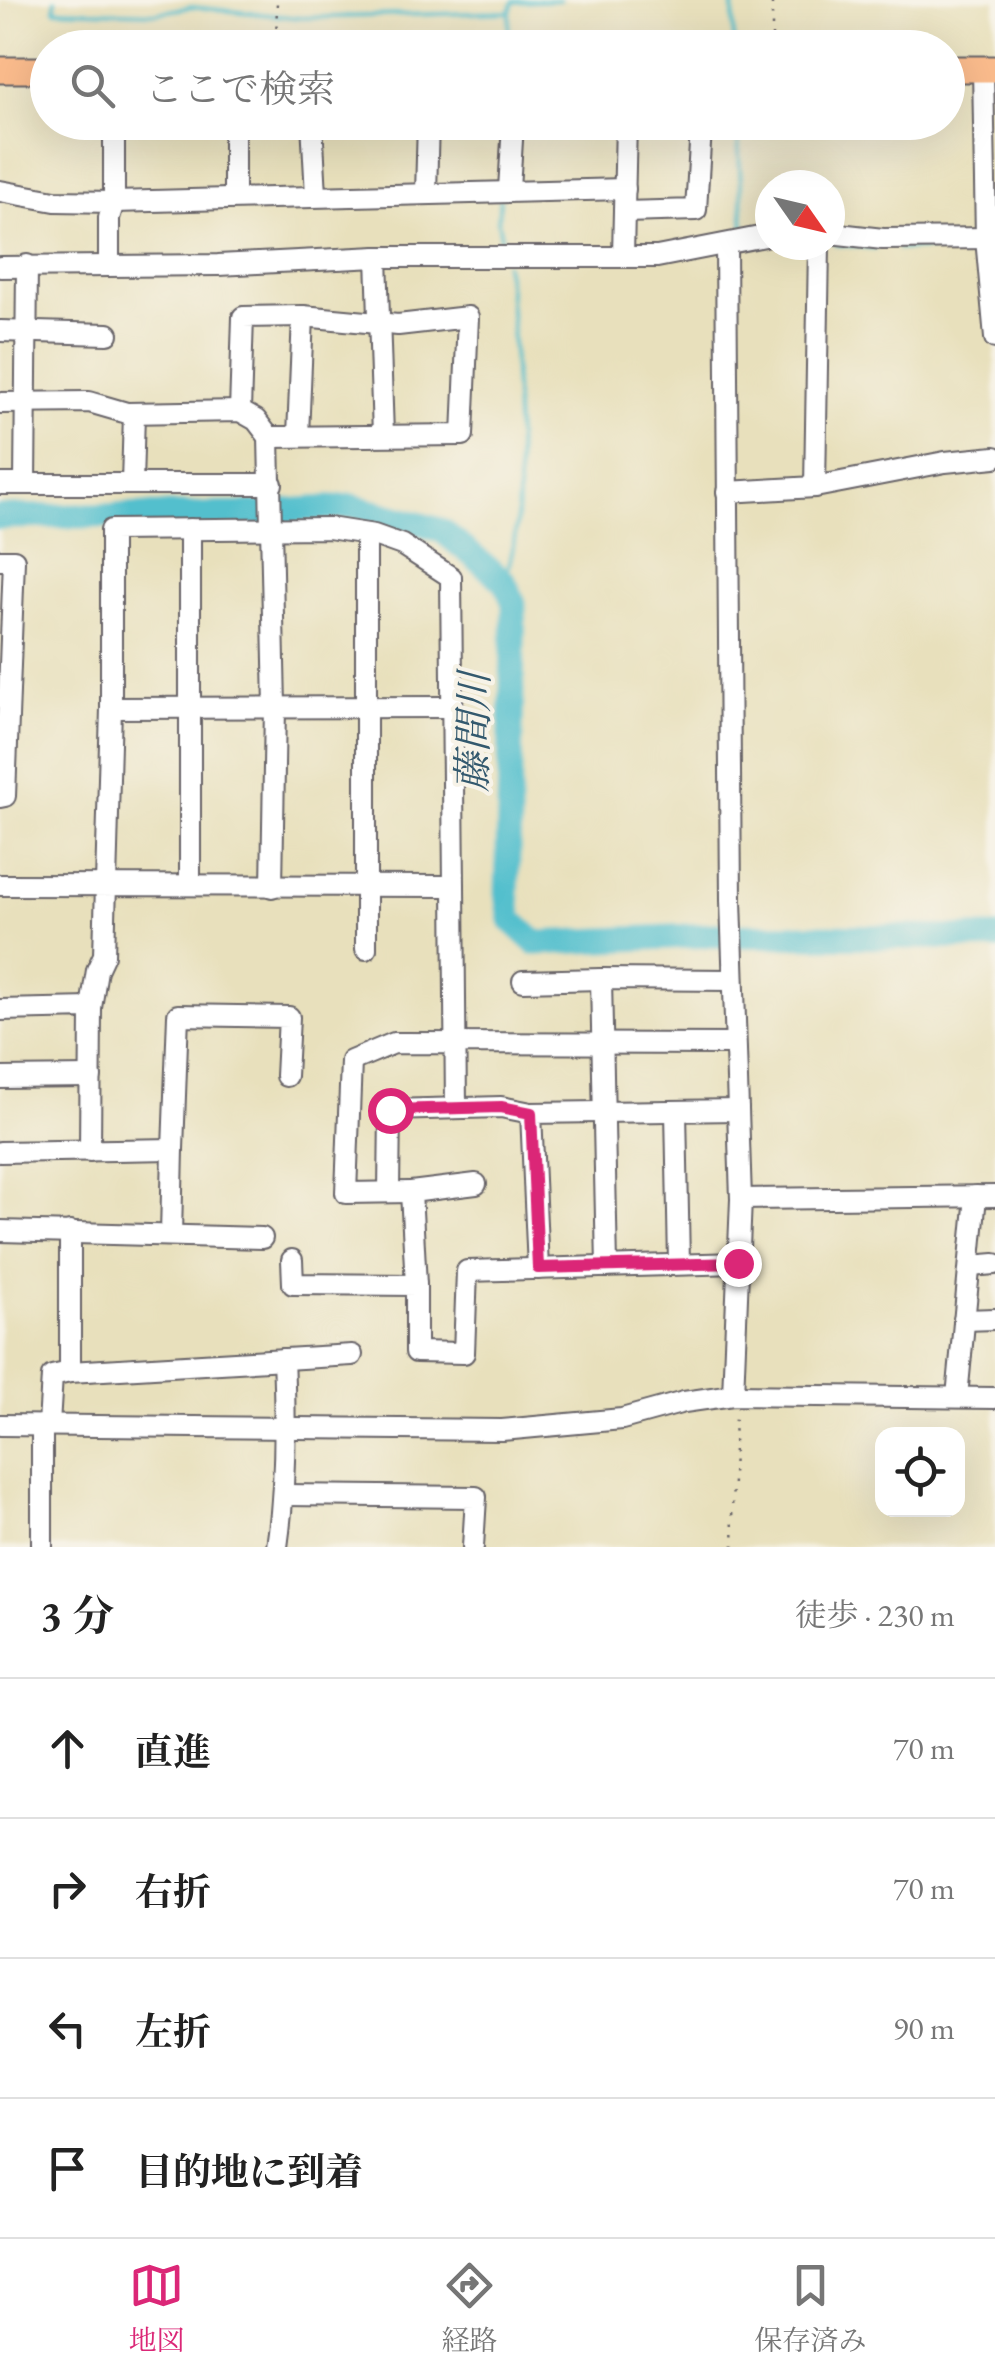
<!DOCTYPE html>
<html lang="ja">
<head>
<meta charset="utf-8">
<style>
	body { margin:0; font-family:"EB Garamond","Noto Serif JP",serif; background:#f2f2f2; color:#222 }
	.controls { position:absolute; right:30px; bottom:30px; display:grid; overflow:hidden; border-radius:20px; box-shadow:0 10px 40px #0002 }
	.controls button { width:90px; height:90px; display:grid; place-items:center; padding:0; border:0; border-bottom:2px solid #e0e0e0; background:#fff; color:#222; font:50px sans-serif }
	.compass { position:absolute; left:755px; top:170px; width:90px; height:90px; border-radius:50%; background:#fff; box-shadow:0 10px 40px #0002; rotate:124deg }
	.stop { position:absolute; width:30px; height:30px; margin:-22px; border:8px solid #db2777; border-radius:50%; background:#fff }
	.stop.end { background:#db2777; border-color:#fff; box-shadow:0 2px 10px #0008 }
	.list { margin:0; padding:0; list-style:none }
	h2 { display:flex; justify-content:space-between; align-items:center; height:130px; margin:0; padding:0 40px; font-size:42px }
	h2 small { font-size:32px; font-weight:400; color:#767676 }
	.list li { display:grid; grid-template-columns:65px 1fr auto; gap:30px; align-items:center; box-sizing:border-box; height:140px; padding:0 40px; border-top:2px solid #e0e0e0 }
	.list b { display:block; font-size:38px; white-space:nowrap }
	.list em { font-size:32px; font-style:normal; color:#767676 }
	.icon { flex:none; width:55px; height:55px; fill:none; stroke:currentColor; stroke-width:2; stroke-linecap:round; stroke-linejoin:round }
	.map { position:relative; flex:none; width:995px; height:1547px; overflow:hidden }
	.search { position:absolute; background:#fff; box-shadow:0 10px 40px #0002; left:30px; right:30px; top:30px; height:110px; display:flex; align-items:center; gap:25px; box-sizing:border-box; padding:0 35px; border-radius:55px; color:#767676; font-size:38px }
	.sheet { height:690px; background:#fff }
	nav { display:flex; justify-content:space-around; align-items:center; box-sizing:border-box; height:140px; border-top:2px solid #e0e0e0; background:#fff; font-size:28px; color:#767676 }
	nav a { display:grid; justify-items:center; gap:5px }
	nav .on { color:#db2777 }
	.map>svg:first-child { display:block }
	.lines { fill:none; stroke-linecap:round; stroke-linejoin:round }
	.stream { stroke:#53bfcd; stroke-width:4 }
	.river { stroke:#53bfcd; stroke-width:25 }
	.minor-casing { stroke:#676468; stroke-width:24 }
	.major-casing { stroke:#676468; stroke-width:29 }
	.path { stroke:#676468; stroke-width:2.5; stroke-dasharray:2.5 8; stroke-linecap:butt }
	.minor { stroke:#fff; stroke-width:20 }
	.major { stroke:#fabb8c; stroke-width:25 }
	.route { stroke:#db2777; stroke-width:12 }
	.labels { text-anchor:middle; stroke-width:8; stroke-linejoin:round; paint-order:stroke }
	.water-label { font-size:40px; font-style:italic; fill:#33596e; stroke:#f7f3e8 }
</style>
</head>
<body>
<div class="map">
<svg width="995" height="1547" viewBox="0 0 995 1547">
	<rect width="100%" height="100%" fill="#f7f3e8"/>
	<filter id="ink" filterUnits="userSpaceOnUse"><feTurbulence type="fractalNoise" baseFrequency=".01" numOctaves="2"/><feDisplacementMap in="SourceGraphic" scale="20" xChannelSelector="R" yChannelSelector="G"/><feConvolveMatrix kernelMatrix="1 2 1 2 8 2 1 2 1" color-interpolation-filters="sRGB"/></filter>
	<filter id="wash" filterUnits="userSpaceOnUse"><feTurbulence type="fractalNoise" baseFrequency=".0048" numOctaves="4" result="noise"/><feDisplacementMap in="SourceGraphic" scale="40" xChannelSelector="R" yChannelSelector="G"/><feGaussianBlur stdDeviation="2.25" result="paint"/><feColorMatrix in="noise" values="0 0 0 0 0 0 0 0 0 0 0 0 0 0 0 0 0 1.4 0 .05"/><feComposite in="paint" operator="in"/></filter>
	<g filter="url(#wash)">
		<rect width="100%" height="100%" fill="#e8e0bc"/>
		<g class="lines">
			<g class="stream">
				<path d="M 55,0 L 55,10 L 156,13 L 191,7 L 300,18 L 510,12 L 513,2 L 560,0"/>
				<path d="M 733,0 L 734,48"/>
				<path d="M 508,48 L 510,12"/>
				<path d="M 737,122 L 744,230"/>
				<path d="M 500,199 L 498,221 L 503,249"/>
				<path d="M 835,244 L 875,248"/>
				<path d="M 899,249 L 945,248"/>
				<path d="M 504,581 C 525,524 517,455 515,396 C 513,352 513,308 505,264"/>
			</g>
			<path class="river" d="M 0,517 L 247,514 L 352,506 L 441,530 L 504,581 L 514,603 L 507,894 L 511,920 L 536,943 L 714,935 L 995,938"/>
		</g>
	</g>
	<g filter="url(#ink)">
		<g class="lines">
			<g class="minor-casing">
				<g id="minor">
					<path d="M 983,69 L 986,238 L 995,338"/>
					<path d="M 234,122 L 234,197"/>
					<path d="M 312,122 L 316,195"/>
					<path d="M 509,189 L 513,124 L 626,123 L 701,128 L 696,210 L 624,212"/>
					<path d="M 0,191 L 55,201 L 114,202 L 625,189"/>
					<path d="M 426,193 L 428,122"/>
					<path d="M 830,233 L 883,239 L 995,238"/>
					<path d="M 726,245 L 731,900 L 741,1199 L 733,1395"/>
					<path d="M 623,255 L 626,122"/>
					<path d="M 377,257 L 383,435"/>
					<path d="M 109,265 L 109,218 L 114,202 L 114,122"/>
					<path d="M 0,267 L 218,265 L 377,257 L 657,257 L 770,235"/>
					<path d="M 0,331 L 108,334"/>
					<path d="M 0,403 L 89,402 L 127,413 L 240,411 L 256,420 L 269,437 L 275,706 L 272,887"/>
					<path d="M 240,411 L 243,317 L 303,316"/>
					<path d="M 269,437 L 463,435 L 468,317 L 398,325 L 303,316 L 298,435"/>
					<path d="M 0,484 L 272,484"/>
					<path d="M 25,484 L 27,265"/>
					<path d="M 132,484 L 134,413"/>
					<path d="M 815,487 L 819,245"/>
					<path d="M 727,492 L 815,487 L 945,462 L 995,457"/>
					<path d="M 366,534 L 366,949"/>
					<path d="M 0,560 L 14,560 L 5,796 L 0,797"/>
					<path d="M 111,708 L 452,707"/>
					<path d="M 0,885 L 454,886 L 451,577 L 402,545 L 374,535 L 329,528 L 111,530 L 111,708 L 104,955 L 97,970 L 91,1008"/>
					<path d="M 190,885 L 190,529"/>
					<path d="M 454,886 L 456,1108"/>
					<path d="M 523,981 L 601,979"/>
					<path d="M 0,1010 L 91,1008 L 90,1151"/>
					<path d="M 0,1078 L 91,1077"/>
					<path d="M 676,1111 L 679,1264"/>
					<path d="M 173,1149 L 178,1015 L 289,1017 L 286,1076"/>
					<path d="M 0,1152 L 173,1149 L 171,1235"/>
					<path d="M 389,1192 L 390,1110 L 501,1107 L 531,1113"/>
					<path d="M 411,1192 L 346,1193 L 351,1061 L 394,1043 L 735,1044"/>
					<path d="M 741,1199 L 995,1196"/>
					<path d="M 0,1231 L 262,1238"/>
					<path d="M 292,1260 L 293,1284 L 416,1285 L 416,1352 L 464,1353 L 467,1271 L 738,1263"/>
					<path d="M 971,1266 L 995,1264"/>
					<path d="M 607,1267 L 601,979 L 733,980"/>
					<path d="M 538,1269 L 531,1113 L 738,1110"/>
					<path d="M 416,1285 L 411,1192 L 476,1184"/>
					<path d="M 964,1320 L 995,1319"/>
					<path d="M 70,1372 L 352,1355"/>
					<path d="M 957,1397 L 976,1196"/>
					<path d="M 0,1425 L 502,1430 L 622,1419 L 684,1402 L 733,1395 L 995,1398"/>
					<path d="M 49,1425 L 52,1376 L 70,1372 L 70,1232"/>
					<path d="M 284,1495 L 476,1497 L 473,1547"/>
					<path d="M 42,1547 L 42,1425"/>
					<path d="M 277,1547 C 286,1484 286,1423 283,1359"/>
				</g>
			</g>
			<g class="major-casing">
				<g id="major">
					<path d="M 948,69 L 995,69"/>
					<path d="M 0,70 L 48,70"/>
				</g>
			</g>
			<g class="path">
				<path d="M 276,48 L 277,0"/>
				<path d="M 772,48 L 772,0"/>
				<path d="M 734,1547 L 732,1511 L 735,1414"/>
			</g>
			<use href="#minor" class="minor"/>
			<use href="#major" class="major"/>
		</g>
	</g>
	<g class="lines" filter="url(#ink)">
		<path class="route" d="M 390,1110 L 501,1107 L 531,1113 L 538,1268 L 738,1263"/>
	</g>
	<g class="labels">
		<g class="water-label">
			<text transform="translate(473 732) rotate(-89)" y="14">藤間川</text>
		</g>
	</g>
</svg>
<div class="controls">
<button><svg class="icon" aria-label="locate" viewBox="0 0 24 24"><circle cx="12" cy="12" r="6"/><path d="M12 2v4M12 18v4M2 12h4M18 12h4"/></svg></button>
</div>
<svg class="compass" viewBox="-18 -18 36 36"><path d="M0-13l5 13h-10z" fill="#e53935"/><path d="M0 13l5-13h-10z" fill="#767676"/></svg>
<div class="stop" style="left:390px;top:1110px"></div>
<div class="stop end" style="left:738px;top:1263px"></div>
<div class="search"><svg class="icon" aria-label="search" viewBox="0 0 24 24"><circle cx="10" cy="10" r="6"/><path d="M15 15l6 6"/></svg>ここで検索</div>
</div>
<section class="sheet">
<h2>3 分<small>徒歩 · 230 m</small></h2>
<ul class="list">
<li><svg class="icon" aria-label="ahead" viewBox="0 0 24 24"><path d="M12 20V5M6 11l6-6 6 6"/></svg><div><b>直進</b></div><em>70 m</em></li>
<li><svg class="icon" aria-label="right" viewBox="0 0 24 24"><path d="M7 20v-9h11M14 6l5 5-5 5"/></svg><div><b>右折</b></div><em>70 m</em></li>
<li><svg class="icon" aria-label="left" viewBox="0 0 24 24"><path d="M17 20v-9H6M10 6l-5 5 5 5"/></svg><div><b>左折</b></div><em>90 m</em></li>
<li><svg class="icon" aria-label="arrive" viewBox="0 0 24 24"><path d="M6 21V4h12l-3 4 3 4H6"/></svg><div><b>目的地に到着</b></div></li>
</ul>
</section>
<nav>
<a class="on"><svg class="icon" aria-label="map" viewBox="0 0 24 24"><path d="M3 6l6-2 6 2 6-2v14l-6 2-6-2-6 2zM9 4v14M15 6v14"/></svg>地図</a>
<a><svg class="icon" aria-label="directions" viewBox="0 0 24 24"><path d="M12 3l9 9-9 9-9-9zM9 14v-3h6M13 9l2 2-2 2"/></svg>経路</a>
<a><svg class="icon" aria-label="saved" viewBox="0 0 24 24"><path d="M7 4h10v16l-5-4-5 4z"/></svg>保存済み</a>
</nav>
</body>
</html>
